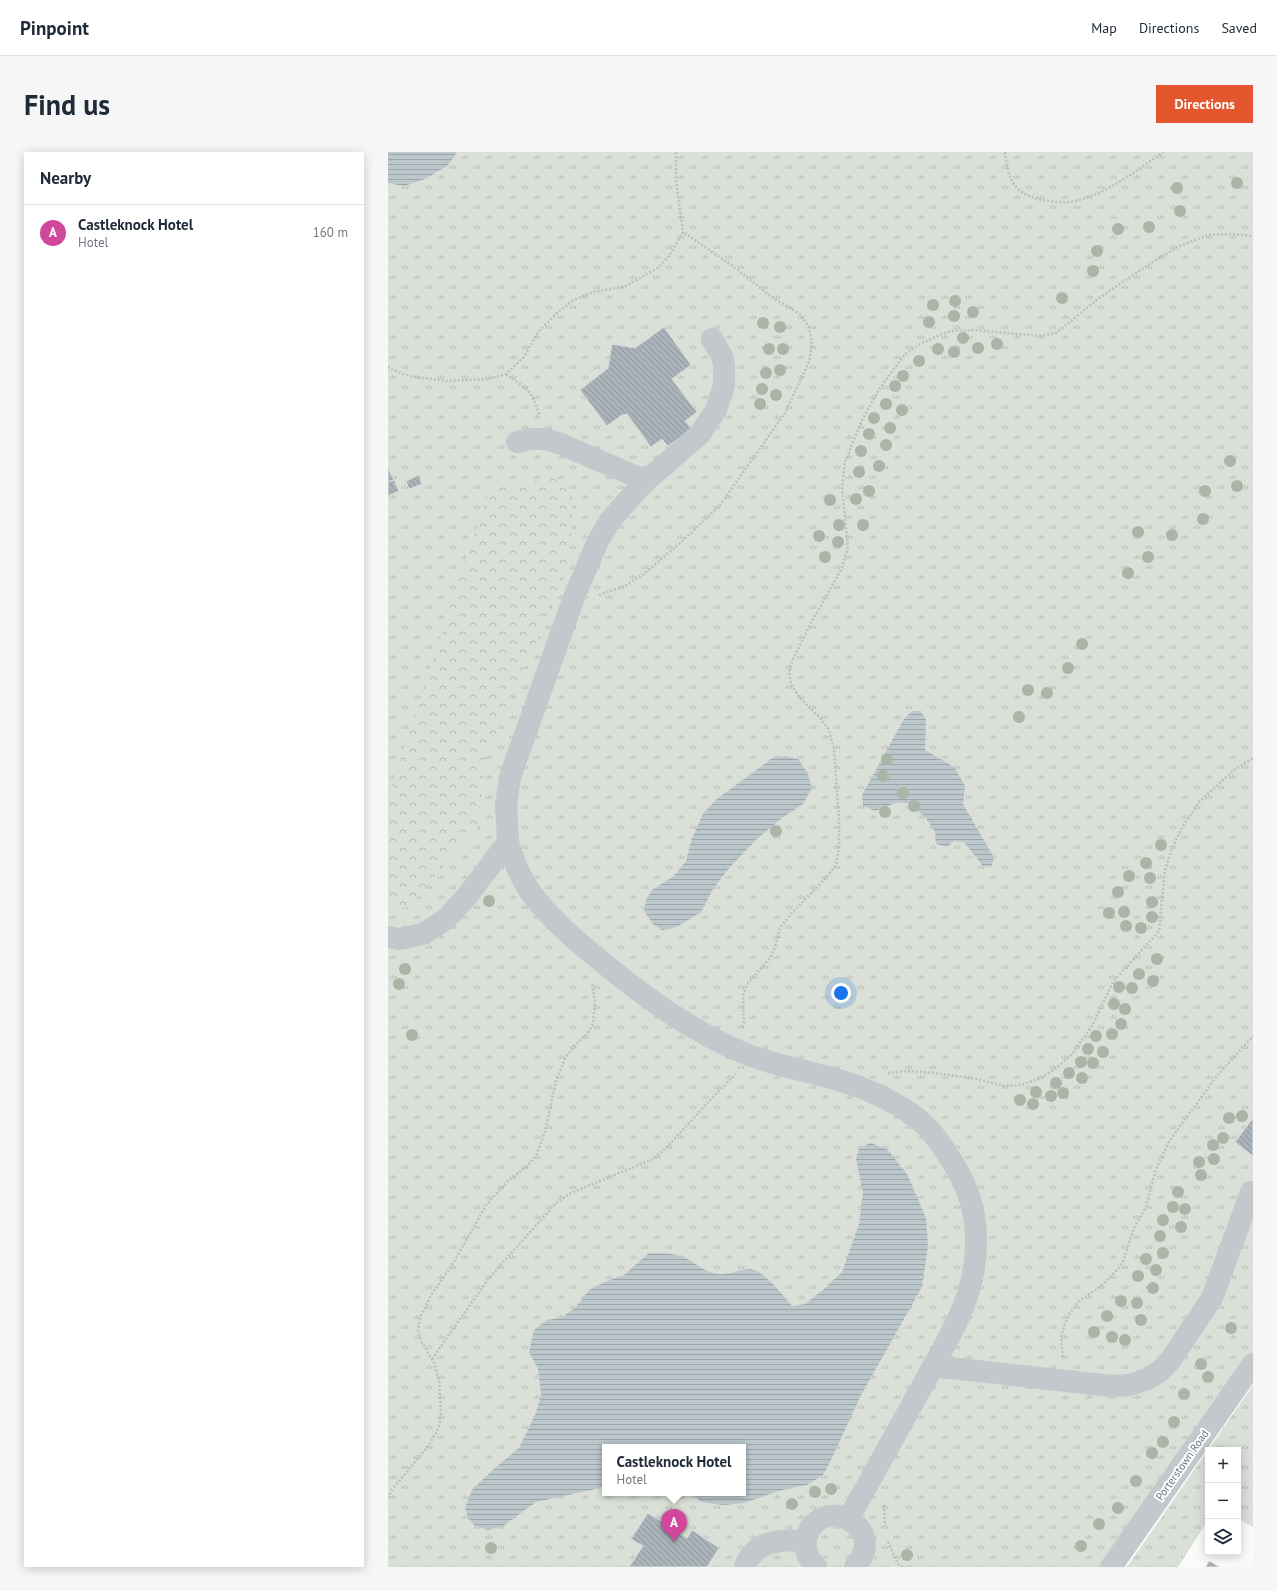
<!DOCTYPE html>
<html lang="en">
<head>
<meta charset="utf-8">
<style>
	body { margin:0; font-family:"PT Sans",sans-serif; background:#f6f6f7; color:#1f2937 }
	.controls { position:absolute; right:12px; bottom:12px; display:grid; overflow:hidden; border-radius:0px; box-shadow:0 2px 10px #0003 }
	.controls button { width:36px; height:36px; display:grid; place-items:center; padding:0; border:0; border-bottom:1px solid #e0e1e3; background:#fff; color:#1f2937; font:20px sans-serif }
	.you { position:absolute; left:453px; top:841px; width:14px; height:14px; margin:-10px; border:3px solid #fff; border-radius:50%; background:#1a73e8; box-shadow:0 0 0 6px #1a73e833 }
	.badge { display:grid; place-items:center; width:26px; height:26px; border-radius:50%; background:#e4572e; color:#fff; font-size:13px; font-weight:700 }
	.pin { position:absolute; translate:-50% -33px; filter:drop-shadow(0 1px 2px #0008) }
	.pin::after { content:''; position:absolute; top:21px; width:14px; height:12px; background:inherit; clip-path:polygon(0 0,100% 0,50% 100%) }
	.popup { position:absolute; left:214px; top:1292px; width:144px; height:52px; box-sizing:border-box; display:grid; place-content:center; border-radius:0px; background:#fff; filter:drop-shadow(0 1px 3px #0005); font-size:13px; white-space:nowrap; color:#747a83 }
	.popup b { font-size:15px; color:#1f2937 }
	.popup::after { content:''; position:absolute; left:50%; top:100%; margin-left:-8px; border:8px solid transparent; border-top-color:#fff }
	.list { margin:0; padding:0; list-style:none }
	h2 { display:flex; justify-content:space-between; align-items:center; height:52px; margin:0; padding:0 16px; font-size:17px }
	h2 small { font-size:13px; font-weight:400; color:#747a83 }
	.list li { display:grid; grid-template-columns:26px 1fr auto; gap:12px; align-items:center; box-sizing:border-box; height:56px; padding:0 16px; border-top:1px solid #e0e1e3 }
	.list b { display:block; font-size:15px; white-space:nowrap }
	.list p { margin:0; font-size:13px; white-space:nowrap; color:#747a83 }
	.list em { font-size:13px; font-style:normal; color:#747a83 }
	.icon { flex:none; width:22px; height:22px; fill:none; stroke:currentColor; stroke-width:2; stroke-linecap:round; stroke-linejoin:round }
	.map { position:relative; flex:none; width:865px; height:1415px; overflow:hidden; border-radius:0px }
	header { display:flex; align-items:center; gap:24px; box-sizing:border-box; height:56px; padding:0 20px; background:#fff; border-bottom:1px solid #e0e1e3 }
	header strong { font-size:19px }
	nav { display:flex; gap:22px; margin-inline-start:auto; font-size:14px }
	.intro { display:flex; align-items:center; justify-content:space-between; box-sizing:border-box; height:96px; padding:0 24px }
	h1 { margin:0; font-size:28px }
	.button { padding:10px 18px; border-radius:0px; background:#e4572e; color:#fff; font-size:14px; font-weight:700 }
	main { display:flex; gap:24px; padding:0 24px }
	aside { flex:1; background:#fff; border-radius:0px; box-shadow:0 2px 10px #0003 }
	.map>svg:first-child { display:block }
	.grass { fill:url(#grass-tufts); fill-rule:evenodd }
	.forest { fill:url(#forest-crowns) }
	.water { fill:url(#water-rules) }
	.building { fill:url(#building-back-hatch); stroke:#dcdcda }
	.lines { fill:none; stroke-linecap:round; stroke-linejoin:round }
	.path { stroke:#bbbfc2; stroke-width:2.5; stroke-dasharray:2 2; stroke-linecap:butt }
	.minor { stroke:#c3c8cc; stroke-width:22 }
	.tree { fill:#aab4a7 }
	.labels { text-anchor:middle; stroke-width:4; stroke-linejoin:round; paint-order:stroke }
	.street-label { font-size:11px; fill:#657683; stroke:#fff }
</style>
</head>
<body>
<header>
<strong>Pinpoint</strong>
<nav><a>Map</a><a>Directions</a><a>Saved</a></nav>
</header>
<div class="intro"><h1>Find us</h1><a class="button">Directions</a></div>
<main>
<aside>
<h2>Nearby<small></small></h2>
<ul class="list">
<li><span class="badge" style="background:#d1479c">A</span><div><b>Castleknock Hotel</b><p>Hotel</p></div><em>160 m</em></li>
</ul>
</aside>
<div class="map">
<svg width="865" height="1415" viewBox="0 0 865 1415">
	<defs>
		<pattern id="grass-tufts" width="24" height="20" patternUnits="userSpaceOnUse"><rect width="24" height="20" fill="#dadfd7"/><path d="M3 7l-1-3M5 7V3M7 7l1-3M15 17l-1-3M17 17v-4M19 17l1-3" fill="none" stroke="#b4b9b4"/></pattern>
		<pattern id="forest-crowns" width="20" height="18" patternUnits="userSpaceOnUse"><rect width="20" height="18" fill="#dadfd7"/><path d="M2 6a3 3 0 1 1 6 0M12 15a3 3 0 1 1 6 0" fill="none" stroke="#b4b9b4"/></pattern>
		<pattern id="water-rules" width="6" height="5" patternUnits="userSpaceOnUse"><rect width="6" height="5" fill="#bbc7cb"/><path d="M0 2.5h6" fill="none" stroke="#9ca6aa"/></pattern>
		<pattern id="building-back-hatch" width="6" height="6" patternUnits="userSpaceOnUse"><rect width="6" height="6" fill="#aab3b9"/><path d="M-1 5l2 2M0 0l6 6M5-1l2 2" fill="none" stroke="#8e969c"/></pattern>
	</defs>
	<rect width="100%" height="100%" fill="#fafaf8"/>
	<g class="grass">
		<path d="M 0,0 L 865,0 L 865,1207 L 718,1415 L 0,1415 ZM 217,1295 L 355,1295 L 355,1341 L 217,1341 Z"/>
		<path d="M 865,1233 L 865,1375 L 850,1367 L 850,1298 L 820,1298 L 820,1368 L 790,1415 L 739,1415 Z"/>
	</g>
	<path class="forest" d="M 163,324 L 184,343 L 184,376 L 177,424 L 98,603 L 89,676 L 19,756 L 0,756 L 0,645 L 99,344 L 109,328 L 126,335 Z"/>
	<g class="water">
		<path d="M 0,0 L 68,0 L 67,4 L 59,14 L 37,27 L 16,34 L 0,31 Z"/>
		<path d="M 524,559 L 533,559 L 538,568 L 537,598 L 566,615 L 577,634 L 575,652 L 606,706 L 603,715 L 595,714 L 576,690 L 566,689 L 559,695 L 548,692 L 547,680 L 538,666 L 522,652 L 510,650 L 487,659 L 475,654 L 474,643 L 516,567 Z"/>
		<path d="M 397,604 L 410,607 L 419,620 L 424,636 L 415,652 L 394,666 L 369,687 L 343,714 L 325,737 L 313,760 L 289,775 L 274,778 L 265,772 L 256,759 L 258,748 L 264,738 L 286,724 L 298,709 L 304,686 L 315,662 L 329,647 L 383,607 Z"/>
		<path d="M 483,991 L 500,998 L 519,1022 L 538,1066 L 540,1094 L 534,1135 L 473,1243 L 443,1308 L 435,1323 L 419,1333 L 394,1338 L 356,1351 L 335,1353 L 314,1350 L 301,1341 L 355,1341 L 355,1295 L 217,1295 L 217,1333 L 212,1336 L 148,1350 L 115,1374 L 100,1378 L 87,1374 L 80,1366 L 77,1356 L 84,1338 L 107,1316 L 131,1296 L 148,1261 L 153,1243 L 150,1217 L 141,1200 L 146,1178 L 159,1168 L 173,1166 L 187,1156 L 201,1138 L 219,1129 L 236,1123 L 261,1101 C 272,1101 287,1101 297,1106 C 308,1111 317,1121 330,1122 C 342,1124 358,1113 369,1119 C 383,1128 394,1142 404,1154 L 417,1152 L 435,1138 L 454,1120 L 471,1072 L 475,1040 L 468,1007 L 471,996 Z"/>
	</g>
	<g class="building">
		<path d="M 276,175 L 303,213 L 284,227 L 309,260 L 297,269 L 304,277 L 280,294 L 274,287 L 263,295 L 239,262 L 234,263 L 219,274 L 192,238 L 220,216 L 224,192 L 247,196 Z"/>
		<path d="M 0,316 L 6,328 L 0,330 Z"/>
		<path d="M 31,323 L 34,332 L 21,337 L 18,329 Z"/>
		<path d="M 6,328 L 11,339 L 0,344 L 0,330 Z"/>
		<path d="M 865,966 L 865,1004 L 847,990 Z"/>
		<path d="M 260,1361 L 299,1386 L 304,1378 L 331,1396 L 319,1415 L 241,1415 L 255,1394 L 243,1387 Z"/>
		<path d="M 821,1409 L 831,1415 L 818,1415 Z"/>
	</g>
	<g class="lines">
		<g class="path">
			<path d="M 617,0 C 621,28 624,41 654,48 C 662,49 673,51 681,50 C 713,46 750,18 775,0"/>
			<path d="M 0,215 L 2,217 L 21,224 L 58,229 L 101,227 L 118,222 L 136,205 L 150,180 L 170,160 L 186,148 L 205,140 L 238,134 L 271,115 L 281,104 L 295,80 L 288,28 L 288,0"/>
			<path d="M 118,222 C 139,237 144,238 151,263"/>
			<path d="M 211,443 L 237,434 L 256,422 L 299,385 L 332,353 L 397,261 L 421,210 L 424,192 L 421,175 L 412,162 L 385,146 L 346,115 L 295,80"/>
			<path d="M 354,875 L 356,871 L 355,843 L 360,831 L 382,806 L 387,795 L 392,776 L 402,763 L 437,727 L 448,713 L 451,696 L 451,667 L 446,597 L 440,576 L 431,565 L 412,546 L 403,532 L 401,520 L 404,509 L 423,471 L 454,416 L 460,395 L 454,337 L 457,310 L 474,268 L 490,239 L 517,202 L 532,192 L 552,183 L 563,179 L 586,178 L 651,184 L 668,181 L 711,146 L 763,111 L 790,95 L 820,83 L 844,82 L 865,84"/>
			<path d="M 500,921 L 520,919 L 547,921 L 588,927 L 616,934 L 633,933 L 653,926 L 671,914 L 684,902 L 704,874 L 725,830 L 771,779 L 777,718 L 785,694 L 794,676 L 811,650 L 846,618 L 865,606"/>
			<path d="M 675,1205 L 673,1188 L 676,1174 L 681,1162 L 692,1148 L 712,1135 L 730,1117 L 735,1110 L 746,1076 L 758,1055 L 768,1017 L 782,988 L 828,925 L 865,884"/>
			<path d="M 44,1207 L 101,1126 L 168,1051 L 183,1041 L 265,1007 L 279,995 L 325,945 L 348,922"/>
			<path d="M 0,1346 L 3,1339 L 41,1293 L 51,1275 L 53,1260 L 51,1228 L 46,1211 L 33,1189 L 30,1178 L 32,1166 L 43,1143 L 66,1110 L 98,1053 L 120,1029 L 138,1015 L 148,1004 L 157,980 L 168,928 L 178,905 L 187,893 L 200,881 L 205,872 L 207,851 L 204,831"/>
			<path d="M 496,1353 L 497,1374"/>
			<path d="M 500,1390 L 510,1412 L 515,1415"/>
		</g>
		<g class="minor">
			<path d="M 129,290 L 143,287 L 158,287 L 173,292 L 258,329"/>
			<path d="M 120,690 C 125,707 131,723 141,738 C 161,766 187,788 213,809 C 259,847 307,882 363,904 C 399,917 439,922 474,936 C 494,944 512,953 529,966 C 542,976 551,989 560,1003 C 588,1044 594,1083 583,1131 C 575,1164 552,1201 536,1231 C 511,1276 486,1321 461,1366"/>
			<path d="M 0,785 L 11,787 L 35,782 L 58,767 L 80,743 L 120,690 L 118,653 L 122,625 L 185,448 L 209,391 L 221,370 L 239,349 L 258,329 L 312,282 L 328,258 L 336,233 L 336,214 L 334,204 L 324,187"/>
			<path d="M 545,1214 L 723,1234 L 742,1233 L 759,1227 L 771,1220 L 782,1209 L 824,1146 L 863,1040"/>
			<path d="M 357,1415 C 365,1389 395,1386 418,1390"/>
			<path d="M 428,1415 C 420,1407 416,1397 418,1387 C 430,1339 503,1374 467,1415"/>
			<path d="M 723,1415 L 865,1212"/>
		</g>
	</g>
	<g class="tree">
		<circle cx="849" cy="31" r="6"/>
		<circle cx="789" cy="36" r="6"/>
		<circle cx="792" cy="59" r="6"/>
		<circle cx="761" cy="75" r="6"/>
		<circle cx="730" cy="77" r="6"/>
		<circle cx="709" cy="99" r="6"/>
		<circle cx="705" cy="119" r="6"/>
		<circle cx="674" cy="146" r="6"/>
		<circle cx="567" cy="149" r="6"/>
		<circle cx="545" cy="153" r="6"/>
		<circle cx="585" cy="160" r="6"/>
		<circle cx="566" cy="164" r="6"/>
		<circle cx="541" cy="170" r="6"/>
		<circle cx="375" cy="171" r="6"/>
		<circle cx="392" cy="175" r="6"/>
		<circle cx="575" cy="186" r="6"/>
		<circle cx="609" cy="192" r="6"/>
		<circle cx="590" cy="196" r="6"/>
		<circle cx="381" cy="197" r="6"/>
		<circle cx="395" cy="197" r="6"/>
		<circle cx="550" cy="197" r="6"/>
		<circle cx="566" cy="200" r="6"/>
		<circle cx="531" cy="209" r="6"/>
		<circle cx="392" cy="218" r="6"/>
		<circle cx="378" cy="221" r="6"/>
		<circle cx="515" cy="224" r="6"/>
		<circle cx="507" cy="234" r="6"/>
		<circle cx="374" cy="237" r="6"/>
		<circle cx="388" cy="243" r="6"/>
		<circle cx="372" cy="252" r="6"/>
		<circle cx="498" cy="252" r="6"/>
		<circle cx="514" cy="258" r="6"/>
		<circle cx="486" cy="266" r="6"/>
		<circle cx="502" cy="276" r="6"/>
		<circle cx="481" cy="282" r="6"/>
		<circle cx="498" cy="293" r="6"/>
		<circle cx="473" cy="299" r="6"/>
		<circle cx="842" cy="309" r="6"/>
		<circle cx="491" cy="314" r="6"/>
		<circle cx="471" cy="320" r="6"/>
		<circle cx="849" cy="334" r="6"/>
		<circle cx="481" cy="339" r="6"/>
		<circle cx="817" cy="339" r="6"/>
		<circle cx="468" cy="347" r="6"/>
		<circle cx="442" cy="348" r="6"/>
		<circle cx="815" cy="367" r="6"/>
		<circle cx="451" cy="373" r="6"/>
		<circle cx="475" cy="373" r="6"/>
		<circle cx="750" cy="380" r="6"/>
		<circle cx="784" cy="383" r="6"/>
		<circle cx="431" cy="384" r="6"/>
		<circle cx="450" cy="390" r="6"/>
		<circle cx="437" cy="405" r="6"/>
		<circle cx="760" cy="405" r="6"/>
		<circle cx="740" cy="421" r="6"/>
		<circle cx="694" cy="492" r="6"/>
		<circle cx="680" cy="516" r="6"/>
		<circle cx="640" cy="538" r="6"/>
		<circle cx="659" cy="541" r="6"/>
		<circle cx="631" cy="565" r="6"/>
		<circle cx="499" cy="607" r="6"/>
		<circle cx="495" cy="624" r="6"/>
		<circle cx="515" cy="641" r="6"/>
		<circle cx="526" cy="654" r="6"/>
		<circle cx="497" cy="660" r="6"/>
		<circle cx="388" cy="679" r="6"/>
		<circle cx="773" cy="693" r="6"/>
		<circle cx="758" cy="711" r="6"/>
		<circle cx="741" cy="724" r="6"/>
		<circle cx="762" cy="726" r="6"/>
		<circle cx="730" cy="740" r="6"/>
		<circle cx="101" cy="749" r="6"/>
		<circle cx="764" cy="750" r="6"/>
		<circle cx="736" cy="760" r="6"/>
		<circle cx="721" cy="761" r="6"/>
		<circle cx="764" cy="765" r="6"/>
		<circle cx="738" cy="774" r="6"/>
		<circle cx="753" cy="776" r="6"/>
		<circle cx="769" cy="807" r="6"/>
		<circle cx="17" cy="817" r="6"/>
		<circle cx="751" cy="822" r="6"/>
		<circle cx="765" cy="829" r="6"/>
		<circle cx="11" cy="832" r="6"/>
		<circle cx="731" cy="835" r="6"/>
		<circle cx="744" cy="836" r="6"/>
		<circle cx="726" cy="852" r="6"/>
		<circle cx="737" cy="857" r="6"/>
		<circle cx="733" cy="872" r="6"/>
		<circle cx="724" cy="882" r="6"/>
		<circle cx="24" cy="883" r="6"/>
		<circle cx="708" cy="884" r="6"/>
		<circle cx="700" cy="897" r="6"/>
		<circle cx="715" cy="900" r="6"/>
		<circle cx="693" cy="910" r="6"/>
		<circle cx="705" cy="911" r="6"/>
		<circle cx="681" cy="921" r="6"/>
		<circle cx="694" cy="926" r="6"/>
		<circle cx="668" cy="931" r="6"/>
		<circle cx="648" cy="940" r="6"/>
		<circle cx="675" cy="941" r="6"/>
		<circle cx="663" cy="944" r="6"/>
		<circle cx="632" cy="948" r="6"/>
		<circle cx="645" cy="952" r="6"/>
		<circle cx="854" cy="964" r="6"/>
		<circle cx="841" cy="966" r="6"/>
		<circle cx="835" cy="986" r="6"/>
		<circle cx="825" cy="993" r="6"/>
		<circle cx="826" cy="1007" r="6"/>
		<circle cx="811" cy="1010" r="6"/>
		<circle cx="813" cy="1023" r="6"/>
		<circle cx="790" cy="1040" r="6"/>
		<circle cx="785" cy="1055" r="6"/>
		<circle cx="797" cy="1057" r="6"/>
		<circle cx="775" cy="1068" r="6"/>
		<circle cx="793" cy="1075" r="6"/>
		<circle cx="772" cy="1084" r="6"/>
		<circle cx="775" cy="1101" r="6"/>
		<circle cx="758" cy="1107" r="6"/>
		<circle cx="768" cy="1118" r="6"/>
		<circle cx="750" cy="1124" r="6"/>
		<circle cx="765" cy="1136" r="6"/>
		<circle cx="733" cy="1149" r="6"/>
		<circle cx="749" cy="1151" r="6"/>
		<circle cx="719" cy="1164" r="6"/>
		<circle cx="753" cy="1168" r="6"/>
		<circle cx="843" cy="1176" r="6"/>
		<circle cx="706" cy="1180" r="6"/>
		<circle cx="724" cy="1185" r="6"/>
		<circle cx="737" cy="1188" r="6"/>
		<circle cx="813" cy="1212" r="6"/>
		<circle cx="820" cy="1225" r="6"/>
		<circle cx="796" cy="1242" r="6"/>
		<circle cx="786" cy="1270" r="6"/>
		<circle cx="775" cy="1290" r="6"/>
		<circle cx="764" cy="1301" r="6"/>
		<circle cx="748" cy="1329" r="6"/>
		<circle cx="443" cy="1337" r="6"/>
		<circle cx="427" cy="1340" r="6"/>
		<circle cx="404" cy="1352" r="6"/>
		<circle cx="730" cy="1356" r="6"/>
		<circle cx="711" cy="1372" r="6"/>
		<circle cx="693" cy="1394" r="6"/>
		<circle cx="103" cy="1396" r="6"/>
		<circle cx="519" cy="1403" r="6"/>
	</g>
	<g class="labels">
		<g class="street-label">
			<text transform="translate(794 1313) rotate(-55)" y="4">Porterstown Road</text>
		</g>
	</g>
</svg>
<div class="controls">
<button>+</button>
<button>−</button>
<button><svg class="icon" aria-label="layers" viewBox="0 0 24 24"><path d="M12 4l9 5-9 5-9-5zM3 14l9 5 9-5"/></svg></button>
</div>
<div class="you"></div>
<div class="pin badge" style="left:286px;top:1390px;background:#d1479c">A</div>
<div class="popup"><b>Castleknock Hotel</b>Hotel</div>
</div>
</main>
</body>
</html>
